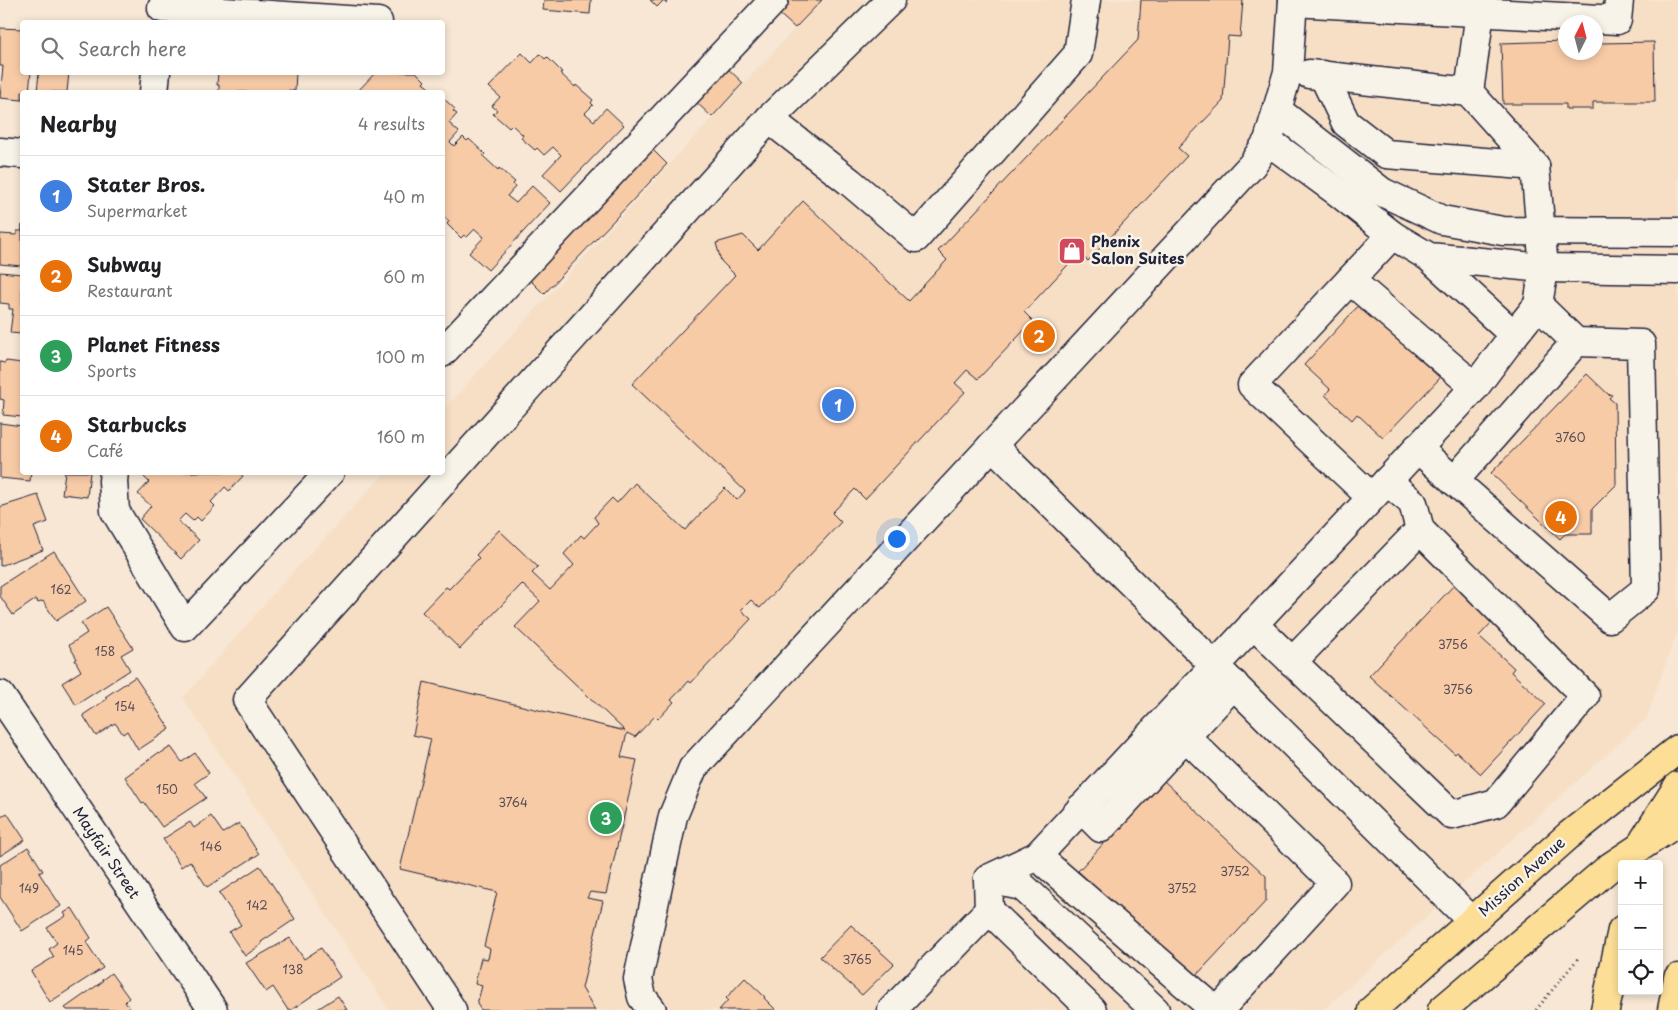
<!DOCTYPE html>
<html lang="en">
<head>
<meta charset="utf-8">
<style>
	body { margin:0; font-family:"Playpen Sans",sans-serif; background:#f6f6f6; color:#202124 }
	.controls { position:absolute; right:15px; bottom:15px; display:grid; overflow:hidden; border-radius:5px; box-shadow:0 2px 8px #0003 }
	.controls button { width:45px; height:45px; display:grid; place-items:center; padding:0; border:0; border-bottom:1px solid #e0e0e0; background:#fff; color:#202124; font:25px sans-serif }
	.compass { position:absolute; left:1558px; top:15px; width:45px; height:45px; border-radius:50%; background:#fff; box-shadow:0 2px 8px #0003; rotate:6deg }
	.you { position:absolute; left:896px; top:538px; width:18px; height:18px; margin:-12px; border:4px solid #fff; border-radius:50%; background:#1a73e8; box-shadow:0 0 0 8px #1a73e833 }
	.badge { display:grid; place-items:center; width:32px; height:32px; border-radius:50%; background:#d1495b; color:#fff; font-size:16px; font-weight:700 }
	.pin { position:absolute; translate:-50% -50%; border:2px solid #fff; box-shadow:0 1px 5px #0006 }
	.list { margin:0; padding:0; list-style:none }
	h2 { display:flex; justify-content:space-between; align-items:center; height:65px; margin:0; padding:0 20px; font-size:21px }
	h2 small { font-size:16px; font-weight:400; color:#757577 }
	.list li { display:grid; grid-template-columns:32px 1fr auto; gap:15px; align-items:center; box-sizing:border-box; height:80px; padding:0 20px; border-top:1px solid #e0e0e0 }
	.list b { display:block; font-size:19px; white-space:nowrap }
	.list p { margin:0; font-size:16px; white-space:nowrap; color:#757577 }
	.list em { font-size:16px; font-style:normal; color:#757577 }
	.icon { flex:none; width:28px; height:28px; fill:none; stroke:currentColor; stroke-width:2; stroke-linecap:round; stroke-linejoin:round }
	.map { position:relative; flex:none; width:1678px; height:1010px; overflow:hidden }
	.search { position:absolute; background:#fff; box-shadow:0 2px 8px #0003; left:20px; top:20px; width:425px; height:55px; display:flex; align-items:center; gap:12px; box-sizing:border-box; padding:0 18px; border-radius:5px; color:#757577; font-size:19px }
	.panel { position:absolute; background:#fff; box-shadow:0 2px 8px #0003; left:20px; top:90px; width:425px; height:385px; border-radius:5px }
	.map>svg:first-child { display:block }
	.built { fill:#f7dfc6; fill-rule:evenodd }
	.building { fill:#f8cba7; stroke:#22223b }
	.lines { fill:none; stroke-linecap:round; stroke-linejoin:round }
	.minor-casing { stroke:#22223b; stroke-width:31 }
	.major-casing { stroke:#22223b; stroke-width:31 }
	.path { stroke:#22223b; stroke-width:3; stroke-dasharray:1 4; stroke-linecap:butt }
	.minor { stroke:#f7f3e8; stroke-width:28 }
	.major { stroke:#fcde96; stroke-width:28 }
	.labels { text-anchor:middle; stroke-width:5; stroke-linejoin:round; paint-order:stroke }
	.number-label { font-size:12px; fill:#584c56 }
	.poi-label { font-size:15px; font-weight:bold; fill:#22223b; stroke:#f7f3e8; text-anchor:start }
	.street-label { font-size:15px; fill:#22223b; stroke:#f7f3e8 }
</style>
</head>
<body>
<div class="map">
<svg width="1678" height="1010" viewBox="0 0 1678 1010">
	<rect width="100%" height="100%" fill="#f7e7d4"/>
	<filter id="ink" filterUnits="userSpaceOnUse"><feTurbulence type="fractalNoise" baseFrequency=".02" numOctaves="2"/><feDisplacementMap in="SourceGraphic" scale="10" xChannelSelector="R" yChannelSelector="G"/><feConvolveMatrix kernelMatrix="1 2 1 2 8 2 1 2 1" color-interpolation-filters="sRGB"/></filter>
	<g filter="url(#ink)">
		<path class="built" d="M 821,0 L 1678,0 L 1678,629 L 1646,719 L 1323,1010 L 389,1010 L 183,698 L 283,583 L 385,473 L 442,472 L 443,410 ZM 1566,22 L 1596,22 L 1596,52 L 1566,52 Z"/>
		<g class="building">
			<path d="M 544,0 L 591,0 L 590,14 L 543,10 Z"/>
			<path d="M 650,0 L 669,0 L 666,3 L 663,1 L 657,7 Z"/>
			<path d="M 788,0 L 822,0 L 795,28 L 777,12 Z"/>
			<path d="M 1141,0 L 1243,0 L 1240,37 L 1228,36 L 1223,101 L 1178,148 L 1187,156 L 1088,261 L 1079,253 L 1024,312 L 1033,321 L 978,379 L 967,370 L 955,383 L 965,392 L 865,499 L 855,489 L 832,513 L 841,522 L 760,608 L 751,600 L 741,610 L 751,619 L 691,683 L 689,681 L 671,700 L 674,702 L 658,719 L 655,716 L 635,737 L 627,733 L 621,757 L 637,760 L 606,894 L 590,892 L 587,898 L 603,901 L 582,988 L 595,1010 L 481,1010 L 477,1004 L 482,986 L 475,984 L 481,958 L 488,959 L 490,949 L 484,946 L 497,892 L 400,869 L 431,739 L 413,735 L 424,682 L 625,731 L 515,627 L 540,601 L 522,584 L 460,649 L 422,612 L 446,587 L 449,589 L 479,558 L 476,555 L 499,530 L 538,567 L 532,573 L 550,590 L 574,565 L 564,554 L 581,535 L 584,538 L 598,523 L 594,517 L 612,498 L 617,503 L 635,483 L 685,530 L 725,488 L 737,500 L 745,491 L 632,384 L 735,275 L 721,261 L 716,243 L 743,235 L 758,250 L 803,201 L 909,301 L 947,260 L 938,251 L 1138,40 Z"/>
			<path d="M 0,28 L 22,29 L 22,72 L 31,72 L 29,92 L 22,92 L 22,100 L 0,98 L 3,66 L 0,66 Z"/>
			<path d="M 1566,41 L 1566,52 L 1596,52 L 1596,41 L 1601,41 L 1601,43 L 1654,42 L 1655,102 L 1593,102 L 1593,109 L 1566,109 L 1566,104 L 1503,104 L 1501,43 Z"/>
			<path d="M 522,53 L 532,63 L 540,54 L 545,59 L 547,57 L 562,72 L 560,73 L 575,87 L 576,85 L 593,100 L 591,103 L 593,105 L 585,113 L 594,121 L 606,108 L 624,125 L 561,191 L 543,174 L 561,155 L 553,147 L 544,155 L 537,148 L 535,150 L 521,138 L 523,135 L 512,125 L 509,128 L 493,114 L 497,110 L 492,106 L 500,97 L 489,87 Z"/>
			<path d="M 725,66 L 743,83 L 712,117 L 694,100 Z"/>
			<path d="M 39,72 L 69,72 L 67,92 L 37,92 Z"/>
			<path d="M 218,72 L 296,72 L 295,91 L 289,90 L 289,92 L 219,92 L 219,85 L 217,85 Z"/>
			<path d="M 376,72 L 416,72 L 425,81 L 423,83 L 434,92 L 357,92 Z"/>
			<path d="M 442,97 L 455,109 L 453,111 L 457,114 L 449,123 L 459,132 L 450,142 L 454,146 L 463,137 L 467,141 L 469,139 L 485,154 L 483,156 L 498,170 L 499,168 L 515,182 L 513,184 L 515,187 L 507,196 L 516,203 L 532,186 L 550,203 L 488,270 L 469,253 L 484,237 L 475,229 L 467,237 L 464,235 L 461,238 L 447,224 L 449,221 L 442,215 Z"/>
			<path d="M 649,146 L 667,164 L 544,294 L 526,276 Z"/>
			<path d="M 22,225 L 22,266 L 0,264 L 0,234 L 17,235 L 17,231 L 22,231 Z"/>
			<path d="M 0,272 L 22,274 L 22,334 L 10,333 L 13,309 L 9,309 L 9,304 L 0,303 Z"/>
			<path d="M 1360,304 L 1440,378 L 1383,438 L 1357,414 L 1352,420 L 1325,395 L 1330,389 L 1304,365 Z"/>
			<path d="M 6,361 L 22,363 L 22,417 L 3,415 L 4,400 L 0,399 L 0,362 L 5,363 Z"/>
			<path d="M 1587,374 L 1609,395 L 1610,394 L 1612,395 L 1609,398 L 1615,403 L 1616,485 L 1592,509 L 1592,534 L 1565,534 L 1560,539 L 1491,473 Z"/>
			<path d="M 0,423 L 22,426 L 22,472 L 31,472 L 30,481 L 0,478 Z"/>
			<path d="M 65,472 L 90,472 L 87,497 L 62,494 Z"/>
			<path d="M 142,472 L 239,472 L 243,476 L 229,491 L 225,487 L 211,502 L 215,506 L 201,521 L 197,517 L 193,521 L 185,514 L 178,521 L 199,540 L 181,559 L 140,519 L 151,506 L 138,494 L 149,482 L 141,474 Z"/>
			<path d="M 38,495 L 48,522 L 34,527 L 43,550 L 0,566 L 0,507 Z"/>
			<path d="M 54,551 L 86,601 L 56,621 L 43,601 L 38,603 L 36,599 L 13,615 L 0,596 L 0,586 Z"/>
			<path d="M 1455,584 L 1494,620 L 1479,636 L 1514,668 L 1511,672 L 1546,704 L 1481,774 L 1457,752 L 1455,754 L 1369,676 Z"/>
			<path d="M 106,607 L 133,648 L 121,655 L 130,670 L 76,705 L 62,683 L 81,671 L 75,660 L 77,659 L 69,645 L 87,633 L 81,623 Z"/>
			<path d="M 135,677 L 170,729 L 138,750 L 127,731 L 123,734 L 115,723 L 96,736 L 83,715 L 107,699 L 105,697 Z"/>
			<path d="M 171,747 L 182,762 L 195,753 L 209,773 L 195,783 L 206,798 L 162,827 L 144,802 L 142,803 L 125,777 L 158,753 L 159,754 Z"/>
			<path d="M 1163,780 L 1266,876 L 1266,901 L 1193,979 L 1078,871 L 1103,844 L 1098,839 Z"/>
			<path d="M 7,813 L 25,840 L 0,856 L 0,818 Z"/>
			<path d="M 211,816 L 223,833 L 239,823 L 259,854 L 207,887 L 190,861 L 181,867 L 163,839 L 190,822 L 194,828 Z"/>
			<path d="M 28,847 L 43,871 L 39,873 L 61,906 L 22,931 L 0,897 L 0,865 Z"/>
			<path d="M 260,866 L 295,919 L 261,942 L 262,944 L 245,956 L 229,932 L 241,925 L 219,893 Z"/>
			<path d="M 72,908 L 91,938 L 86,942 L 103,968 L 50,1002 L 31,971 L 54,957 L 49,949 L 57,943 L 47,928 L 66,916 L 64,913 Z"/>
			<path d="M 851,925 L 894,964 L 862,995 L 820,957 Z"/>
			<path d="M 290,938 L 304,959 L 321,948 L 340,977 L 291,1010 L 288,1010 L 273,987 L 266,992 L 246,963 Z"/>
			<path d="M 111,973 L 129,998 L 125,1002 L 131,1010 L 67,1010 L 65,1008 L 102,982 L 102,980 Z"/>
			<path d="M 745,978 L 765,997 L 764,998 L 776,1010 L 719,1010 L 728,1000 L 726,998 Z"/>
			<path d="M 338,996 L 347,1010 L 316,1010 Z"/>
		</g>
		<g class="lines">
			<g class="minor-casing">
				<g id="minor">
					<path d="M 1293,2 L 1617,20 L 1619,0"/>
					<path d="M 162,8 L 378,22"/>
					<path d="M 1309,74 L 1469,92"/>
					<path d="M 1323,75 L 1346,123 L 1386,154 L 1535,166"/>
					<path d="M 154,92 L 156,72"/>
					<path d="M 1277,110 L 1382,192 L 1442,220 L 1503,231 L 1678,232"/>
					<path d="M 769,119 L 850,182 L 916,238 L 1078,54 L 1086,0"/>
					<path d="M 1268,141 L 1339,193 L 1392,235 L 1429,257 L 1544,268 L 1678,270"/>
					<path d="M 0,152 L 22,154"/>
					<path d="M 1429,257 L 1514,335"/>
					<path d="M 1350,280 L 1475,387"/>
					<path d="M 442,353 L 774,0"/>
					<path d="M 992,445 L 1472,921"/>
					<path d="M 1417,448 L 1610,618 L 1646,589 L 1641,344 L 1576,342 L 1538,305"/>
					<path d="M 114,472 L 113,481 L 115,511 L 185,627 L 330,472"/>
					<path d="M 1454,481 L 1576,342"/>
					<path d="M 1371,497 L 1252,385 L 1392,235"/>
					<path d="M 1253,624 L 1452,815 L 1496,803 L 1585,696 L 1420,530 L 1413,503 L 1387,481"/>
					<path d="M 1292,662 L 1420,530"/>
					<path d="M 0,695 L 213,1010"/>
					<path d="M 1185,736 L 1335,883 L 1219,1010"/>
					<path d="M 1081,808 L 1101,828 L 1234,684"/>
					<path d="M 1037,856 L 1215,1010"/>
					<path d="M 988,879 L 1022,886 L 1155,1010"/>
					<path d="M 989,910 L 1092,1010"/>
					<path d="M 452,1010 L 247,700 L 769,119 L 891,0"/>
					<path d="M 652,1010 L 642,997 L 638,979 L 673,816 L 693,768 L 1252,165 L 1268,141 L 1288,72 L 1293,0"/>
					<path d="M 892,1010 L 989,910 L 988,879 L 1037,856 L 1475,387 L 1514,335 L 1538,305 L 1544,268 L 1535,166 L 1469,92 L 1480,12"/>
				</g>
			</g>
			<g class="major-casing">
				<g id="major">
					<path d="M 1644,840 L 1678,786"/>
					<path d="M 1372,1010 L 1568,836 L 1678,749"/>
					<path d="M 1442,1010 L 1610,867 L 1678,822"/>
					<path d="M 1605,1010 L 1622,930"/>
					<path d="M 1672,1010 L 1678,978"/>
				</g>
			</g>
			<path class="path" d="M 1536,1010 L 1580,956"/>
			<use href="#minor" class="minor"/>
			<use href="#major" class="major"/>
		</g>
	</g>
	<defs>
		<g id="shop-square" transform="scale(1.4375)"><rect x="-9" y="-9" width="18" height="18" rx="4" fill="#d1495b" stroke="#f7f3e8"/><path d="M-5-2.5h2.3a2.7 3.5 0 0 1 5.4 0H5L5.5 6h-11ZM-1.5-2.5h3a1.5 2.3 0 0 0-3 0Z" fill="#fff"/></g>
	</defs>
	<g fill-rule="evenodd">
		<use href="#shop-square" x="1072" y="251"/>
	</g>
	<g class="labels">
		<g class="number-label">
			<text x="1570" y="442">3760</text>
			<text x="61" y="594">162</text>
			<text x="1453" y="649">3756</text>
			<text x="105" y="656">158</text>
			<text x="1458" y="694">3756</text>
			<text x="125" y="711">154</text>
			<text x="167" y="794">150</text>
			<text x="513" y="807">3764</text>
			<text x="211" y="851">146</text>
			<text x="1235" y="876">3752</text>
			<text x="29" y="893">149</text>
			<text x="1182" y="893">3752</text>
			<text x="257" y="910">142</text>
			<text x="73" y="955">145</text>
			<text x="857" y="964">3765</text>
			<text x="293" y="974">138</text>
		</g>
		<g class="poi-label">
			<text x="1091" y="247">Phenix<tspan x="1091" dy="17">Salon Suites</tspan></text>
		</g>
		<g class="street-label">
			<text transform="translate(106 853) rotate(56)" y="5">Mayfair Street</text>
			<text transform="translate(1522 877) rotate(-42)" y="5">Mission Avenue</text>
		</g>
	</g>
</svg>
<div class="controls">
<button>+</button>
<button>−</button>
<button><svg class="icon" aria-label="locate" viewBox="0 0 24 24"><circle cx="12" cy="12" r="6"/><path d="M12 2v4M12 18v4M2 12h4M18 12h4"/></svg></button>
</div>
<svg class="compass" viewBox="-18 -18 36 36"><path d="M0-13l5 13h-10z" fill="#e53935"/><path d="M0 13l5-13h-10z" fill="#757577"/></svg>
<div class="you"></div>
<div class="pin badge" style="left:838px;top:405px;background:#3f7fe0">1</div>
<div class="pin badge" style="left:1039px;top:336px;background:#e8710a">2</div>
<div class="pin badge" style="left:606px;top:818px;background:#2e9e5b">3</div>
<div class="pin badge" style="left:1561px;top:517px;background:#e8710a">4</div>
<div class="search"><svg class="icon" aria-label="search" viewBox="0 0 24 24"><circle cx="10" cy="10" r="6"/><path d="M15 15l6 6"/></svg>Search here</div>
<section class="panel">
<h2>Nearby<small>4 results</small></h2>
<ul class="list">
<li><span class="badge" style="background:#3f7fe0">1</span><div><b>Stater Bros.</b><p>Supermarket</p></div><em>40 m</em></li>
<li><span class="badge" style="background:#e8710a">2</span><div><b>Subway</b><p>Restaurant</p></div><em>60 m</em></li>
<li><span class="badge" style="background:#2e9e5b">3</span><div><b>Planet Fitness</b><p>Sports</p></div><em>100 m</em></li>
<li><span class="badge" style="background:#e8710a">4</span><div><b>Starbucks</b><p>Café</p></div><em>160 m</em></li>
</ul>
</section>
</div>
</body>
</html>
